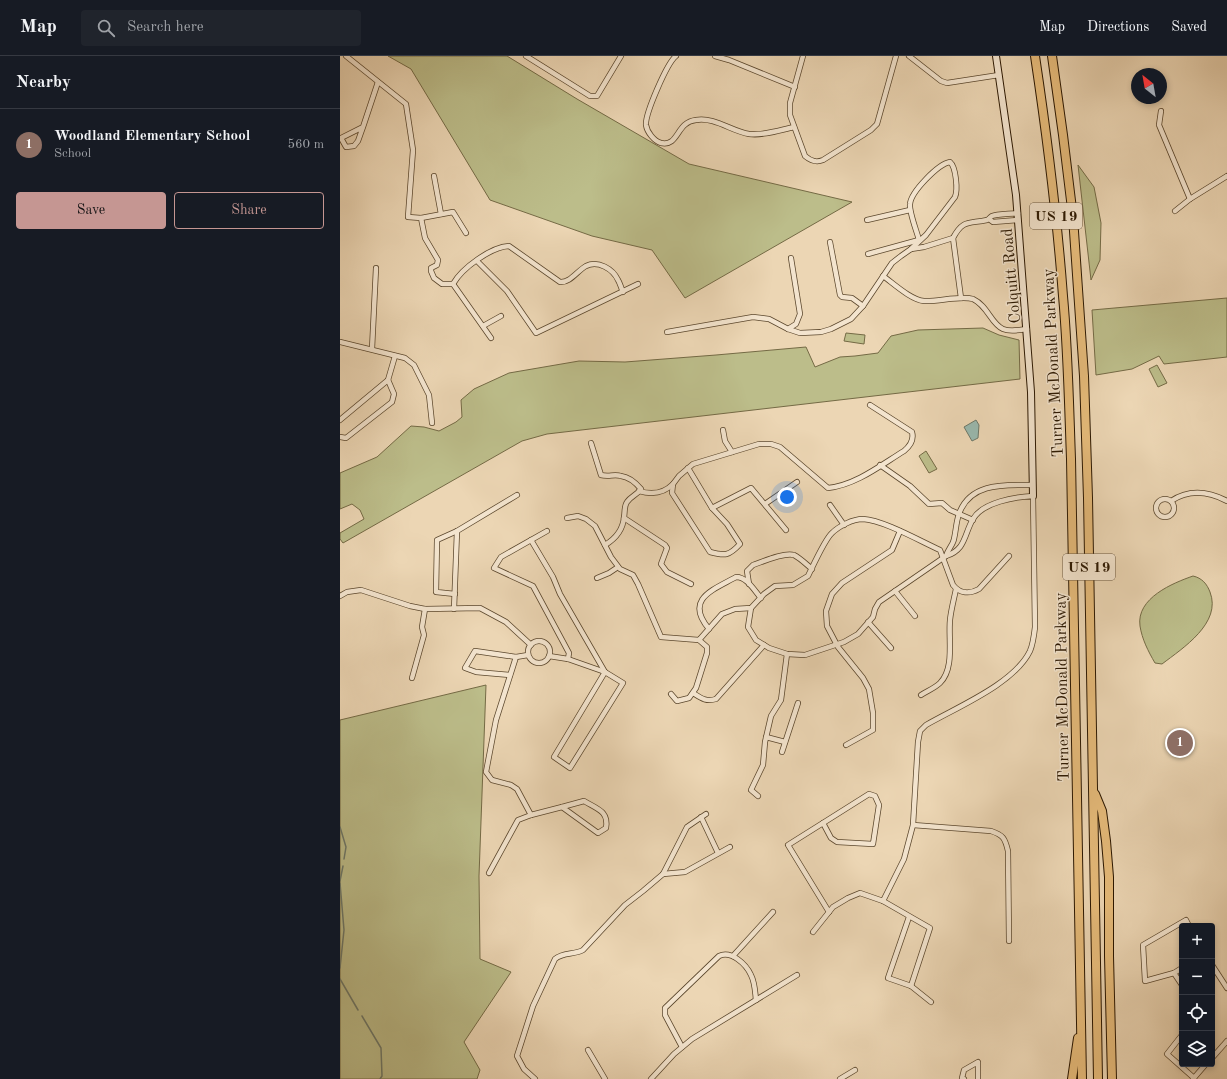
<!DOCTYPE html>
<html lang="en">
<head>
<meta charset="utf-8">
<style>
	body { margin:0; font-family:"Old Standard TT",serif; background:#20242c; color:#f1f3f6 }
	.controls { position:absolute; right:12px; bottom:12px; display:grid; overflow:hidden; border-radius:4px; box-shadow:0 2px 6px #0003 }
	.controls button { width:36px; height:36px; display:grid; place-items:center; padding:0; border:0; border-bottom:1px solid #363941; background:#171b24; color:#f1f3f6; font:20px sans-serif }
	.compass { position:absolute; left:791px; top:12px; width:36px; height:36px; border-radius:50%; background:#171b24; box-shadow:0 2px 6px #0003; rotate:329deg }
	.you { position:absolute; left:447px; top:441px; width:14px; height:14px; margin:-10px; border:3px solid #fff; border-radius:50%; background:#1a73e8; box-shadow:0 0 0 6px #1a73e833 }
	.badge { display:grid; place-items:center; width:26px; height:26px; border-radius:50%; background:#c59692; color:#fff; font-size:13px; font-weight:700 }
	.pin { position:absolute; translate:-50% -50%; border:2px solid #fff; box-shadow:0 1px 4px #0006 }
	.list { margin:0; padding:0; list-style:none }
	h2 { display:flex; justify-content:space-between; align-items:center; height:52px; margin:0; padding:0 16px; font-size:17px }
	h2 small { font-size:13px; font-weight:400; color:#9ea1a6 }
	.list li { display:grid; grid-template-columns:26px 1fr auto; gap:12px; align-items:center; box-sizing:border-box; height:72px; padding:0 16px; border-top:1px solid #363941 }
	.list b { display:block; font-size:15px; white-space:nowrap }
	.list p { margin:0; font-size:13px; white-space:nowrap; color:#9ea1a6 }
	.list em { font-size:13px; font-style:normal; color:#9ea1a6 }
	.actions { display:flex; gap:8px; padding:12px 16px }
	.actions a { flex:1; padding:9px 0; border:1px solid #c59692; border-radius:4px; text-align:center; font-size:14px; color:#c59692 }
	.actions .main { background:#c59692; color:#111 }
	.icon { flex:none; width:22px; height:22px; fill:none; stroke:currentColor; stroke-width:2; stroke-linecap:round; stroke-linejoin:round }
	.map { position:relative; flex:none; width:887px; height:1023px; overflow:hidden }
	header { display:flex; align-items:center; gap:24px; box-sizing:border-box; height:56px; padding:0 20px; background:#171b24; border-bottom:1px solid #363941 }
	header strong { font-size:19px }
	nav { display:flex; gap:22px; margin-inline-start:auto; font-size:14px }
	.search { width:280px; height:36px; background:#20242c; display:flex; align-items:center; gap:10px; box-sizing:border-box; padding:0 14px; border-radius:4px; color:#9ea1a6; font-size:15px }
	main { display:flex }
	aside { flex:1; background:#171b24 }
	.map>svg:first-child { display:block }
	.green { fill:#bcbd8a; stroke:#746a45 }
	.water { fill:#99b9af; stroke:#6d7869 }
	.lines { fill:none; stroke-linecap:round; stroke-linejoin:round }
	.stream { stroke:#6d7869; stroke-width:1.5 }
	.street-casing { stroke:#5b472d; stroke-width:6 }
	.secondary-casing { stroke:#2b1700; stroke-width:8 }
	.highway-casing { stroke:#2b1700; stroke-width:10 }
	.street { stroke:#f3e4ce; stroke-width:4.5 }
	.secondary { stroke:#f3e4ce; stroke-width:6 }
	.highway { stroke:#e6bb7a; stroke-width:8 }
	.labels { text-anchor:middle; stroke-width:3; stroke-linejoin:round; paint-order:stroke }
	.shield { fill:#f3e4ce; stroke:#67543e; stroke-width:1 }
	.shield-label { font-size:15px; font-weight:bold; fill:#2b1700 }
	.street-label { font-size:16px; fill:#2b1700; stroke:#f3e4ce }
</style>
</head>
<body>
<header>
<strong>Map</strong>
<div class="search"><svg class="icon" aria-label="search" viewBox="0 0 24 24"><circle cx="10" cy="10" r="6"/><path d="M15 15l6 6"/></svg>Search here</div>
<nav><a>Map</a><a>Directions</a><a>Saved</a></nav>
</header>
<main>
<aside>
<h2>Nearby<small></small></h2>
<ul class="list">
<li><span class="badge" style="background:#8d6e63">1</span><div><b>Woodland Elementary School</b><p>School</p></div><em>560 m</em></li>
</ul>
<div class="actions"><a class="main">Save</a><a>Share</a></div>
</aside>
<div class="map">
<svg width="887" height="1023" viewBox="0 0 887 1023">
	<rect width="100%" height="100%" fill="#ecd6b4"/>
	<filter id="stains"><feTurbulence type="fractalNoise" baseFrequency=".005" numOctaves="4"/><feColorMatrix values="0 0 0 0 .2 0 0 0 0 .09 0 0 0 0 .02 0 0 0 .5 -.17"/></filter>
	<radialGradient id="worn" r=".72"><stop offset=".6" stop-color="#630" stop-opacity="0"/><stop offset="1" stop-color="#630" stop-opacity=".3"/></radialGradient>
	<g class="green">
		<path d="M 48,0 L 167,0 L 237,43 L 349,108 L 512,146 L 345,242 L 312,194 L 252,180 L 150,144 L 71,13 Z"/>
		<path d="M 738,109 L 754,131 L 761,167 L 760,204 L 751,224 Z"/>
		<path d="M 887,242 L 887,301 L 824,308 L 819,300 L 792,313 L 756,319 L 752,254 Z"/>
		<path d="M 643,272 L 659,279 L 679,284 L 680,323 L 207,378 L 182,385 L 3,487 L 0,483 L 0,477 L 24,463 L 20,454 L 12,448 L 0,453 L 0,417 L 37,401 L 71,370 L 84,371 L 99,375 L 116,366 L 122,361 L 121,344 L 134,333 L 169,317 L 239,305 L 285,306 L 376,299 L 466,291 L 475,311 L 500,301 L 515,300 L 538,297 L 551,280 L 578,274 Z"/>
		<path d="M 506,277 L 525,279 L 524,288 L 504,285 Z"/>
		<path d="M 817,309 L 827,327 L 818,331 L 809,313 Z"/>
		<path d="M 586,395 L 597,413 L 589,417 L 579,400 Z"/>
		<path d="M 853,520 C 862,522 867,528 870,536 C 882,567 843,592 822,608 L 815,607 C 808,595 802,583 800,570 C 796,542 833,527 853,520 Z"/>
		<path d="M 146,629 L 139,820 L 140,903 L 171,916 L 124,986 L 140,1014 L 137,1023 L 0,1023 L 0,664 Z"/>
	</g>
	<path class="water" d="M 636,364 L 639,369 L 638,382 L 632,385 L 624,371 Z"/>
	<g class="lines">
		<g class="stream">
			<path d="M 0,771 L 6,791 L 4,803"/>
			<path d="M 0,825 L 3,810"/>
			<path d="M 0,827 L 4,874 L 0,912"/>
			<path d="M 0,923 L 18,954"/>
			<path d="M 22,960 L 41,992 L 42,1020 L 40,1023"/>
		</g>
		<g class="street-casing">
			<g id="street">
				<path d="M 6,0 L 66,48 L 73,94 L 68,161 L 81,162 L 85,182 L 98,204 L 97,209 L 91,212 L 91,215 L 94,222 L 102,228 L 113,228 L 151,282"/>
				<path d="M 186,0 L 250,40 L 257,40 L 281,0"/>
				<path d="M 336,0 C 327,7 305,58 306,69 C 307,76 314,85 321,87 C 339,91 336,66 356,64 C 375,61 391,75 409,78 C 423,80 440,74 454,71"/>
				<path d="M 375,0 L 389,4 L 455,31"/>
				<path d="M 463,0 L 450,47 L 450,59 L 465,100 C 471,105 476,107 483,104 L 531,74 L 537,68 L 556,0"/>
				<path d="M 569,0 L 601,25 L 607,27 L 659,19"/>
				<path d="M 821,55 L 819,69 L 850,143"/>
				<path d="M 23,71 L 18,85 L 14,90 L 6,91 L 1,82 L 23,71 L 38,26"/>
				<path d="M 94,120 L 101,158"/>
				<path d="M 835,155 L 850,143 L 887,120"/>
				<path d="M 81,162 L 113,156 L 126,177"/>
				<path d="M 649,163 L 653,166 L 678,164"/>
				<path d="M 527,164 L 570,154"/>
				<path d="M 490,186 L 500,239 L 502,241 L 512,242 L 523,250"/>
				<path d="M 571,193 L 586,179 L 615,141 C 618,134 616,111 610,106 C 598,108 571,136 570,148 C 569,156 577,176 579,184"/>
				<path d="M 528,198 L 579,184"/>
				<path d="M 137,205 L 167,235 L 196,277 L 298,228"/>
				<path d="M 543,220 C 553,227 571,244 584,245 C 598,246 621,239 633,243 C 648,250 651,268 663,273 C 670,276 679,274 687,273"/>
				<path d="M 113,228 C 122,212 151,191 169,190 L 220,226 C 230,227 237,215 246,210 C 258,204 273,213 278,224 C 280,227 281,232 283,236"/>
				<path d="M 621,242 L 613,182 C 623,163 629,168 647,164 C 649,163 650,161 652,160 C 657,158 671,158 678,157"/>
				<path d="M 143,270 L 161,260"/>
				<path d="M 448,273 L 456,268 L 460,258 L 451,202"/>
				<path d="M 327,276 L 413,261 L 429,263 L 448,273 L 460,277 L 481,276 L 491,273 L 511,263 L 523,250 L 552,207 L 561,200 L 571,193 L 584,191 L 613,182"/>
				<path d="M 0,286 L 65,302 L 74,309 L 89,339 L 92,367"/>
				<path d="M 32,293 L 36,212"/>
				<path d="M 0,364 L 48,324 L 55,300"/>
				<path d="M 383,374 L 385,385 L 392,396"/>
				<path d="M 0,381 L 6,382 L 52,346 L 54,338 L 48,324"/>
				<path d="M 251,387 L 261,419 C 268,421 275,418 281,420 C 289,421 296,427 301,433 C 297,439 291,440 287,446 C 284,450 285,456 284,461 C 283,474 275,483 265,489"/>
				<path d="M 540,409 L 570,430 L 589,448 L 602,447 L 610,454 L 633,464"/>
				<path d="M 348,412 L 372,452"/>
				<path d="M 299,435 C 312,439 323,438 333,428"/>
				<circle cx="825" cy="452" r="9"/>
				<path d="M 831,445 C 849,433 868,435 887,445"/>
				<path d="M 425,448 L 457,426"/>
				<path d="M 490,449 L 504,469"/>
				<path d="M 227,462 L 238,460 L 246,463 L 255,470 L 271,501 L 280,513 L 293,519 L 298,528 L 321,581 L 359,584 L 382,558 L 395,553 L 411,552 L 424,538 L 435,530 L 453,529 L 468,520 C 473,510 485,483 492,477 C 499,470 513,463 523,463 C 543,464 580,485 600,494 L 613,529 C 620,538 630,538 639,533 L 669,500"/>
				<path d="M 284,462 L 325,489 L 327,492 L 321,508 L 327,516 L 351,528"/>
				<path d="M 446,474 L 411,432 L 372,452 L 387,468 L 400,488 C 389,500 385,500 370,496 L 332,437 L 333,428 L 339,420 L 353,408 L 419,388 L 431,388 L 440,391 L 488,432 C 516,429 541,409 564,395 C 570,390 574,383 572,376 L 530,349"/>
				<path d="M 207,475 L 161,501 L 154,512 L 193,530 L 229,597 L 228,603"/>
				<path d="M 191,484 L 213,521 L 220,538 L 265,616"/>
				<path d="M 606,500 C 608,493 613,489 614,483 C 616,475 616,466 619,458 C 630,426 665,429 692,429"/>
				<path d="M 257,522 L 269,517 L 278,511"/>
				<path d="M 409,528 L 407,515 L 413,509 C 422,506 444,496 454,499 C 460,502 466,508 472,513"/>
				<path d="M 555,535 L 575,560"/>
				<path d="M 115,538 L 96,536 L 97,484 L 117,475 L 177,439"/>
				<path d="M 0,540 L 7,536 L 21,534 L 70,550 L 85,553 L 140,552 L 166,566 L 191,589"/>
				<path d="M 411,552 L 408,571 L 416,584 L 429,592 L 447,598 L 465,599 L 504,586 L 518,578 L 533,561 L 535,553 L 539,546 L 606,500 C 626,494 624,478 633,463 C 643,446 675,441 693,440 L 695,571 C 694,580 693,588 690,595 C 674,628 617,651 586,669 L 580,675 L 578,686 L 573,769 L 564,803 L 543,845"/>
				<path d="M 114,553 L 117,475"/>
				<path d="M 528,566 L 551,592"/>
				<path d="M 369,573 C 344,543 373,534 396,521 C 407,521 414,534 421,542"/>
				<circle cx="199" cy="596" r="11"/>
				<path d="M 188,599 L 176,601 L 156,664 L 146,716 L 152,724 L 171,729 L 177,733 L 191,759"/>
				<path d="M 209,600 L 228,603 L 265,616"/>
				<path d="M 265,616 L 283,627 L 230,712 L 214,701 Z"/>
				<path d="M 170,619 L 136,616 L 125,612 L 135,595 L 176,601"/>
				<path d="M 72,622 L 84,579 L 82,571 L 85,553"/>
				<path d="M 353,637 C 361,642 366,646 376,643 L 424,589"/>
				<path d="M 331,638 L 337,645 L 349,642 L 356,632 L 367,597 L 367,591 L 359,584"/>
				<path d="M 581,639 C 587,635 595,632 600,627 C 615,612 608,583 610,564 C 611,554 614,543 616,533"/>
				<path d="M 426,681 L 445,686"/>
				<path d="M 506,689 L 533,674 L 533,657 L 529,633 L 523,622 L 498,591 L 487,570 L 486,555 L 492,538 L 502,527 L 552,494 L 560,475"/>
				<path d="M 442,696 L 458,647"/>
				<path d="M 529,738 L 535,740 L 539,749 L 533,788 L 497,786 L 491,782 L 483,767 Z"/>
				<path d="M 418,740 L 411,734 L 423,709 L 425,686 L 431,660 L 441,644 L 447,598"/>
				<path d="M 244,745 C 257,753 269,755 266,772 L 258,777 L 222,751 Z"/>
				<path d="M 361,761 L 378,797"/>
				<path d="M 483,767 L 448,789 L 489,856"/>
				<path d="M 573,769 L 651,775 C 663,779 665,782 668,795 L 669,885"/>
				<path d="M 149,817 L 178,764 L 191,759 L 222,751"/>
				<path d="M 323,818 L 345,816 L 390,791"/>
				<path d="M 569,861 L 548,922 L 571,930 L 591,946"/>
				<path d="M 473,876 L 493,851 L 508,842 L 520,837 L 543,845 L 590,872 L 571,930"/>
				<path d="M 393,900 L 433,856"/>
				<path d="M 872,909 L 887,932"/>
				<path d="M 834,917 L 842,912"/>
				<path d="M 842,929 L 834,917 L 805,925 L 803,889 L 846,864 L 849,870"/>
				<path d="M 842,979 L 827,998 L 854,1022"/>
				<path d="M 342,991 L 325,959 L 325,952 L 379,900 C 391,894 406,908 411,919 C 415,927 415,935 416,944"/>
				<path d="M 248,994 L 265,1023"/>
				<path d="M 872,1002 L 887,985"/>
				<path d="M 195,1023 L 184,1013 L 177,1000 L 193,950 L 215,903 C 223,896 234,899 243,894 L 285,849 L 303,835 L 323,818 L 347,771 L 366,758"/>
				<path d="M 311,1023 L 334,998 L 352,983 L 457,919"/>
				<path d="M 500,1023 L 515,1014"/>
				<path d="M 624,1023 L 622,1022 L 624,1014 L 638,1006 L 638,1023"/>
				<path d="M 853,1023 L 866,1008"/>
			</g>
		</g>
		<g class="secondary-casing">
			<path id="secondary" d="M 656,0 L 676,139 L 691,336 L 693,440"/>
		</g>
		<g class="highway-casing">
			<g id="highway">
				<path d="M 695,0 C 707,80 717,160 723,240 C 728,294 729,349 731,403 L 742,1023"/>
				<path d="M 712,0 L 723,79 L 733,161 L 744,320 L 748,442 L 758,1023"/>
				<path d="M 755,738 L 762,755 L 766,785 L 769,821 L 769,900 L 772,1023"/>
				<path d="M 732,1023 L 738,982"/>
			</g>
		</g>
		<use href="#street" class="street"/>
		<use href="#secondary" class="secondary"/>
		<use href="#highway" class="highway"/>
	</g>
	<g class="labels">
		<g class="shield">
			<rect x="690" y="147" width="52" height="26" rx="3"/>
			<rect x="723" y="498" width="52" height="26" rx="3"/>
		</g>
		<g class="shield-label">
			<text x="716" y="165">US 19</text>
			<text x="749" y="516">US 19</text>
		</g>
		<g class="street-label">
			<text transform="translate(670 220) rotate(-95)" y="6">Colquitt Road</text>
			<text transform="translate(712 307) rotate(-93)" y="6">Turner McDonald Parkway</text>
			<text transform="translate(721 631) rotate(-91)" y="6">Turner McDonald Parkway</text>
		</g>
	</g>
	<rect width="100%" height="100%" filter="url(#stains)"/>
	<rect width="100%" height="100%" fill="url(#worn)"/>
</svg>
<div class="controls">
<button>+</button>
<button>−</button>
<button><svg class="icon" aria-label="locate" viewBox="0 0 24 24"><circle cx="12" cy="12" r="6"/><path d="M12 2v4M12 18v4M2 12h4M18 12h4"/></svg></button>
<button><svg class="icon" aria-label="layers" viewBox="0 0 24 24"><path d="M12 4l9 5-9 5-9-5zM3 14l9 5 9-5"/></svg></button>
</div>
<svg class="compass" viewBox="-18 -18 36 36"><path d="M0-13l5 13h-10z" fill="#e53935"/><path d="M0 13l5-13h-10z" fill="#9ea1a6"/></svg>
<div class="you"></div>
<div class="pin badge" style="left:840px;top:687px;background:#8d6e63">1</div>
</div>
</main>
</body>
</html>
